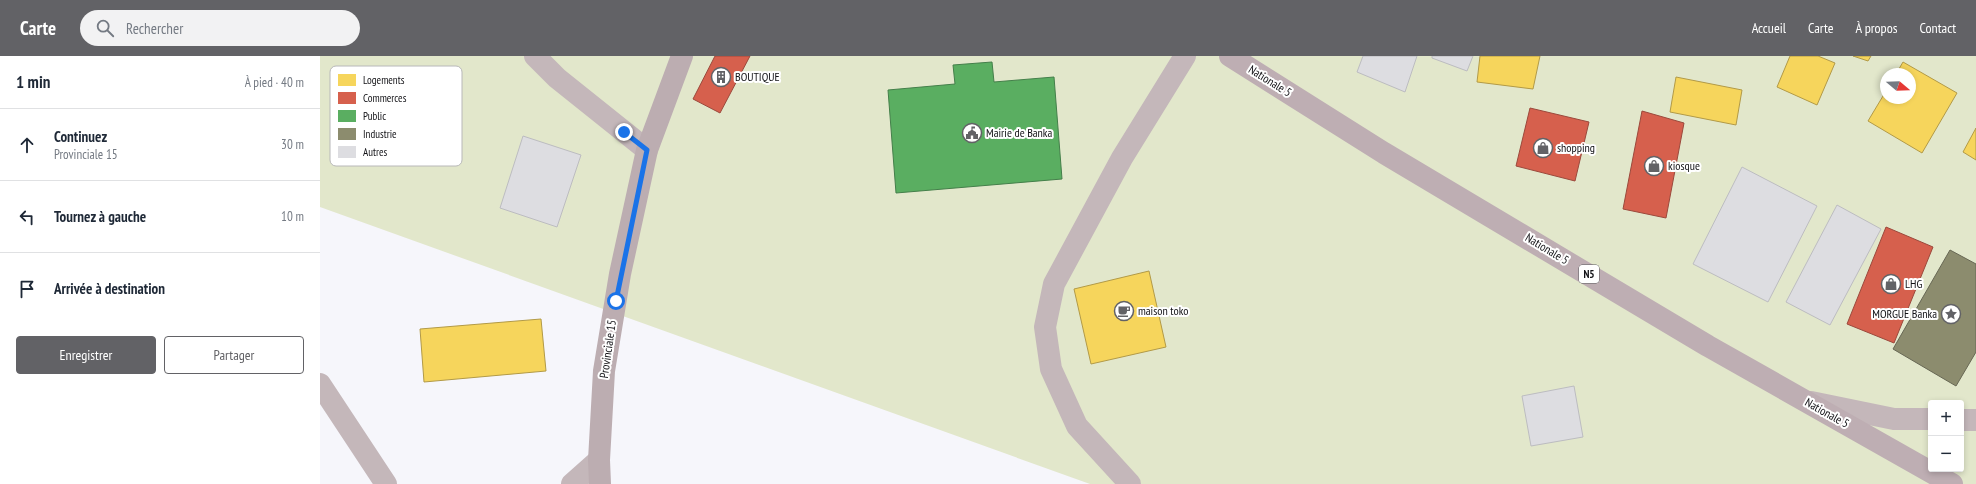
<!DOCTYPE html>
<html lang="fr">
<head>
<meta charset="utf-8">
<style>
	body { margin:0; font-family:"PT Sans Narrow",sans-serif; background:#f2f2f3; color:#1f2937 }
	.controls { position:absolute; right:12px; bottom:12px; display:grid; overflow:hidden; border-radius:4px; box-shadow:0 2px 6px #0003 }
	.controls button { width:36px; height:36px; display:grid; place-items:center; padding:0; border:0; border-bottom:1px solid #e0e1e3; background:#fff; color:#1f2937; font:20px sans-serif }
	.compass { position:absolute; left:1560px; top:12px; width:36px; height:36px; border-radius:50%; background:#fff; box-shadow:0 2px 6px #0003; rotate:109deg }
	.stop { position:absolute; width:12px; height:12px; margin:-9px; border:3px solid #1a73e8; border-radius:50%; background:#fff }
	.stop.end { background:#1a73e8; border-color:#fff; box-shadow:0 1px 4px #0008 }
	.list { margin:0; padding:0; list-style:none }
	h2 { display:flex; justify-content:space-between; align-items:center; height:52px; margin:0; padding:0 16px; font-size:17px }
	h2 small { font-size:13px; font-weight:400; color:#747a83 }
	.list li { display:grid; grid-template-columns:26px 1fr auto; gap:12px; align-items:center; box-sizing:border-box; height:72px; padding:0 16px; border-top:1px solid #e0e1e3 }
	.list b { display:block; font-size:15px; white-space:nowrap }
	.list p { margin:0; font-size:13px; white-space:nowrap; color:#747a83 }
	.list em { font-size:13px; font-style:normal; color:#747a83 }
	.actions { display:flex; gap:8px; padding:12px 16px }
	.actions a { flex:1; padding:9px 0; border:1px solid #626266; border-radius:4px; text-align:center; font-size:14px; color:#626266 }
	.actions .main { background:#626266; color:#fff }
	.icon { flex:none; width:22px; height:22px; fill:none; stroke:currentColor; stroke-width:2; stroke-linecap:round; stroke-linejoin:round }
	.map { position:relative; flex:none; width:1656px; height:428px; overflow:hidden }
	header { display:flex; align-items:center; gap:24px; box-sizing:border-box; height:56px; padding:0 20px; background:#626266; color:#fff }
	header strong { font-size:19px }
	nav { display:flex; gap:22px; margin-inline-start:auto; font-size:14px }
	.search { width:280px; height:36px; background:#f2f2f3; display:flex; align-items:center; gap:10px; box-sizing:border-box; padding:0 14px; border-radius:22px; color:#747a83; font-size:15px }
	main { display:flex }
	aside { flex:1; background:#fff }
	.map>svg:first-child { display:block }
	.green { fill:#e2e7cb; fill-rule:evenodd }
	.homes { fill:#f6d55c; stroke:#b29a47 }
	.shops { fill:#d6604d; stroke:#9b493c }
	.public { fill:#5aae61; stroke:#447f4a }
	.industry { fill:#8c8c6e; stroke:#676754 }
	.building { fill:#dddde1; stroke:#bcbcc0 }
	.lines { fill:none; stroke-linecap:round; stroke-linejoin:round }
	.minor { stroke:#c4b7ba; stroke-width:22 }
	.primary { stroke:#bcadb1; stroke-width:22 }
	.trunk { stroke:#beaeb3; stroke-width:22 }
	.route { stroke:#1a73e8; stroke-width:5 }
	.labels { text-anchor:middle; stroke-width:4; stroke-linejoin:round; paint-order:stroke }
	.shield { fill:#fff; stroke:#59595c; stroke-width:1 }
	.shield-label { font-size:11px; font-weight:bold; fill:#121216 }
	.poi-label { font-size:12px; fill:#121216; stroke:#fff; text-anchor:start }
	.street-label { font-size:12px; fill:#121216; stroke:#fff }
	.key { fill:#fff; stroke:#b8b8b9; stroke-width:1 }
	.key-label { font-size:11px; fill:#121216 }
</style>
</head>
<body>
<header>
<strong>Carte</strong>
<div class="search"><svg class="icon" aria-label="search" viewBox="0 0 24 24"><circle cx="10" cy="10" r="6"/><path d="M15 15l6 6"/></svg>Rechercher</div>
<nav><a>Accueil</a><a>Carte</a><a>À propos</a><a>Contact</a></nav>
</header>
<main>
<aside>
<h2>1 min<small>À pied · 40 m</small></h2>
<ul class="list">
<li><svg class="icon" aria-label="ahead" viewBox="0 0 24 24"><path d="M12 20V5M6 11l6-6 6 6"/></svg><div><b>Continuez</b><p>Provinciale 15</p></div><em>30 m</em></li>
<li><svg class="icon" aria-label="left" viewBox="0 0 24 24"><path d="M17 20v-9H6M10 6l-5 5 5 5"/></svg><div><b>Tournez à gauche</b></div><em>10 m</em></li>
<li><svg class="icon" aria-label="arrive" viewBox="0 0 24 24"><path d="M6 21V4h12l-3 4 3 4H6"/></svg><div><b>Arrivée à destination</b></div></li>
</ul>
<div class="actions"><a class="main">Enregistrer</a><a>Partager</a></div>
</aside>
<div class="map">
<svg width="1656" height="428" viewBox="0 0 1656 428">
	<rect width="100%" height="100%" fill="#f6f6fb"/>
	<path class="green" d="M 0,0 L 1656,0 L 1656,428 L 770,428 L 0,151 ZM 1566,18 L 1590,18 L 1590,42 L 1566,42 ZM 1611,347 L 1641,347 L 1641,413 L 1611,413 Z"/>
	<g class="homes">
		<path d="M 1160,0 L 1220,0 L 1213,33 L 1157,26 Z"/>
		<path d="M 1470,0 L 1498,0 L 1515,7 L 1497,49 L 1457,31 Z"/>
		<path d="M 1533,0 L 1551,0 L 1548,5 Z"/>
		<path d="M 1583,6 L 1637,37 L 1602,97 L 1548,65 L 1566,35 L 1566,42 L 1590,42 L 1590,18 L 1576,18 Z"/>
		<path d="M 1356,21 L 1422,34 L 1416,69 L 1350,56 Z"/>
		<path d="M 1656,72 L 1656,104 L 1643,96 Z"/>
		<path d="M 829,215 L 846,291 L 771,308 L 754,233 Z"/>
		<path d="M 221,263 L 226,315 L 104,326 L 100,273 Z"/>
	</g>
	<g class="shops">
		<path d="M 395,0 L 430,0 L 400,57 L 373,43 Z"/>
		<path d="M 1210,52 L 1269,66 L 1255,125 L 1196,110 Z"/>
		<path d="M 1322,55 L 1364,67 L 1346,162 L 1303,153 Z"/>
		<path d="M 1566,171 L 1613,191 L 1574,287 L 1527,268 Z"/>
	</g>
	<path class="public" d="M 672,6 L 674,26 L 734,21 L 742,123 L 576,137 L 568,34 L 635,28 L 633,9 Z"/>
	<path class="industry" d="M 1630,194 L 1656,208 L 1656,296 L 1636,330 L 1573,293 Z"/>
	<g class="building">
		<path d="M 1043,0 L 1097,0 L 1085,36 L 1037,16 Z"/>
		<path d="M 1112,0 L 1153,0 L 1147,15 L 1112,2 Z"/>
		<path d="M 203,80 L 261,99 L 237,171 L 180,152 Z"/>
		<path d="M 1422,111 L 1497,150 L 1448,246 L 1373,208 Z"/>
		<path d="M 1517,149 L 1561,173 L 1510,269 L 1466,246 Z"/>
		<path d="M 1254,330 L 1263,381 L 1211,390 L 1202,340 Z"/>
	</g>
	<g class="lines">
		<g class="minor">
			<path d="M 215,0 L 237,22 L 327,94"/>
			<path d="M 0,328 L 66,428"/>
			<path d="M 1491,346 L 1574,363 L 1611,363"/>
			<path d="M 1641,364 L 1656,364"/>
			<path d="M 252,428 L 279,404"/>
			<path d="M 810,428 L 757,370 L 731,313 L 725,271 L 734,228 L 802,102 L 865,0"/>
		</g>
		<path class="primary" d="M 280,428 L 279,404 L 284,315 L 300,218 L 327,94 L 362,0"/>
		<path class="trunk" d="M 910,0 L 1064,97 L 1388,290 L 1632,428"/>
	</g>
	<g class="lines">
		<path class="route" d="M 296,245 L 327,94 L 304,76"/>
	</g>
	<defs>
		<g id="building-ring" transform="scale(1)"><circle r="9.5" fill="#fff" stroke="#626266" stroke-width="1.5"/><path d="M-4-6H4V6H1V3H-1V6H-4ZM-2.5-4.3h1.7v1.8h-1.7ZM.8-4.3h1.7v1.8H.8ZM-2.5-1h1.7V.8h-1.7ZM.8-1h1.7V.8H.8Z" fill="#626266"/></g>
		<g id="civic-ring" transform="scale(1)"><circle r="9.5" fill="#fff" stroke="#626266" stroke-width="1.5"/><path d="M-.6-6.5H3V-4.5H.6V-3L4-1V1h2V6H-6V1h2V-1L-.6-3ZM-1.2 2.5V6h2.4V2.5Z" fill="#626266"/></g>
		<g id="shop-ring" transform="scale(1)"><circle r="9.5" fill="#fff" stroke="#626266" stroke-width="1.5"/><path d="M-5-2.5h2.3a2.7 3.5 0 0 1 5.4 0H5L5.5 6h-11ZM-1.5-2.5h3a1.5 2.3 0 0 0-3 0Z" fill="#626266"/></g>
		<g id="cafe-ring" transform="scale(1)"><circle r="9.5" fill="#fff" stroke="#626266" stroke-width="1.5"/><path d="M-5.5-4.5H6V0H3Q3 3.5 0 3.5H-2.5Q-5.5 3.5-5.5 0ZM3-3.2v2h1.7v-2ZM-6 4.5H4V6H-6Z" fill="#626266"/></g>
		<g id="sight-ring" transform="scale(1)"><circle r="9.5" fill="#fff" stroke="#626266" stroke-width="1.5"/><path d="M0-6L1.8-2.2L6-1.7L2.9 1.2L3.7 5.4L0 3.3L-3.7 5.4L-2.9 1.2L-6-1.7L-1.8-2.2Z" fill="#626266"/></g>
	</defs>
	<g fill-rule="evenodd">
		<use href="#building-ring" x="401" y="21"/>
		<use href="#civic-ring" x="652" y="77"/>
		<use href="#shop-ring" x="1223" y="92"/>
		<use href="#shop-ring" x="1334" y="110"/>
		<use href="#shop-ring" x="1571" y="228"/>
		<use href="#cafe-ring" x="804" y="255"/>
		<use href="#sight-ring" x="1631" y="258"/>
	</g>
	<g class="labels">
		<rect class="shield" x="1259" y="209" width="20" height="18" rx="3"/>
		<g class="shield-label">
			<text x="1269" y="222">N5</text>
		</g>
		<g class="poi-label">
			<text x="415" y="25">BOUTIQUE</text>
			<text x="666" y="81">Mairie de Banka</text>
			<text x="1237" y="96">shopping</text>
			<text x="1348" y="114">kiosque</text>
			<text x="1585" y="232">LHG</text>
			<text x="818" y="259">maison toko</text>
			<text x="1617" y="262" text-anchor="end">MORGUE Banka</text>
		</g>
		<g class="street-label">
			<text transform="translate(950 25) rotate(32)" y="4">Nationale 5</text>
			<text transform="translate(1227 193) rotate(31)" y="4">Nationale 5</text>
			<text transform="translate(288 293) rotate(-82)" y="4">Provinciale 15</text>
			<text transform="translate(1507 357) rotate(29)" y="4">Nationale 5</text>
		</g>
	</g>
	<rect x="10" y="10" width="132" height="100" rx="6" class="key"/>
	<rect x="18" y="18" width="18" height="12" fill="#f6d55c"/>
	<rect x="18" y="36" width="18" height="12" fill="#d6604d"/>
	<rect x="18" y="54" width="18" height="12" fill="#5aae61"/>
	<rect x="18" y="72" width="18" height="12" fill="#8c8c6e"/>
	<rect x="18" y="90" width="18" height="12" fill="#dddde1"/>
	<g class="key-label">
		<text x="43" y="28">Logements</text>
		<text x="43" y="46">Commerces</text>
		<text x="43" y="64">Public</text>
		<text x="43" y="82">Industrie</text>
		<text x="43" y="100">Autres</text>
	</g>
</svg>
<div class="controls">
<button>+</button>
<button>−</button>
</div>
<svg class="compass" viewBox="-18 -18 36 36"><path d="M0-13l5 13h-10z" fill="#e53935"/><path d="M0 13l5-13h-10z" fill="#747a83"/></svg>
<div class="stop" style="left:296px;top:245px"></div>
<div class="stop end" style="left:304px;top:76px"></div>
</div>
</main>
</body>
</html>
